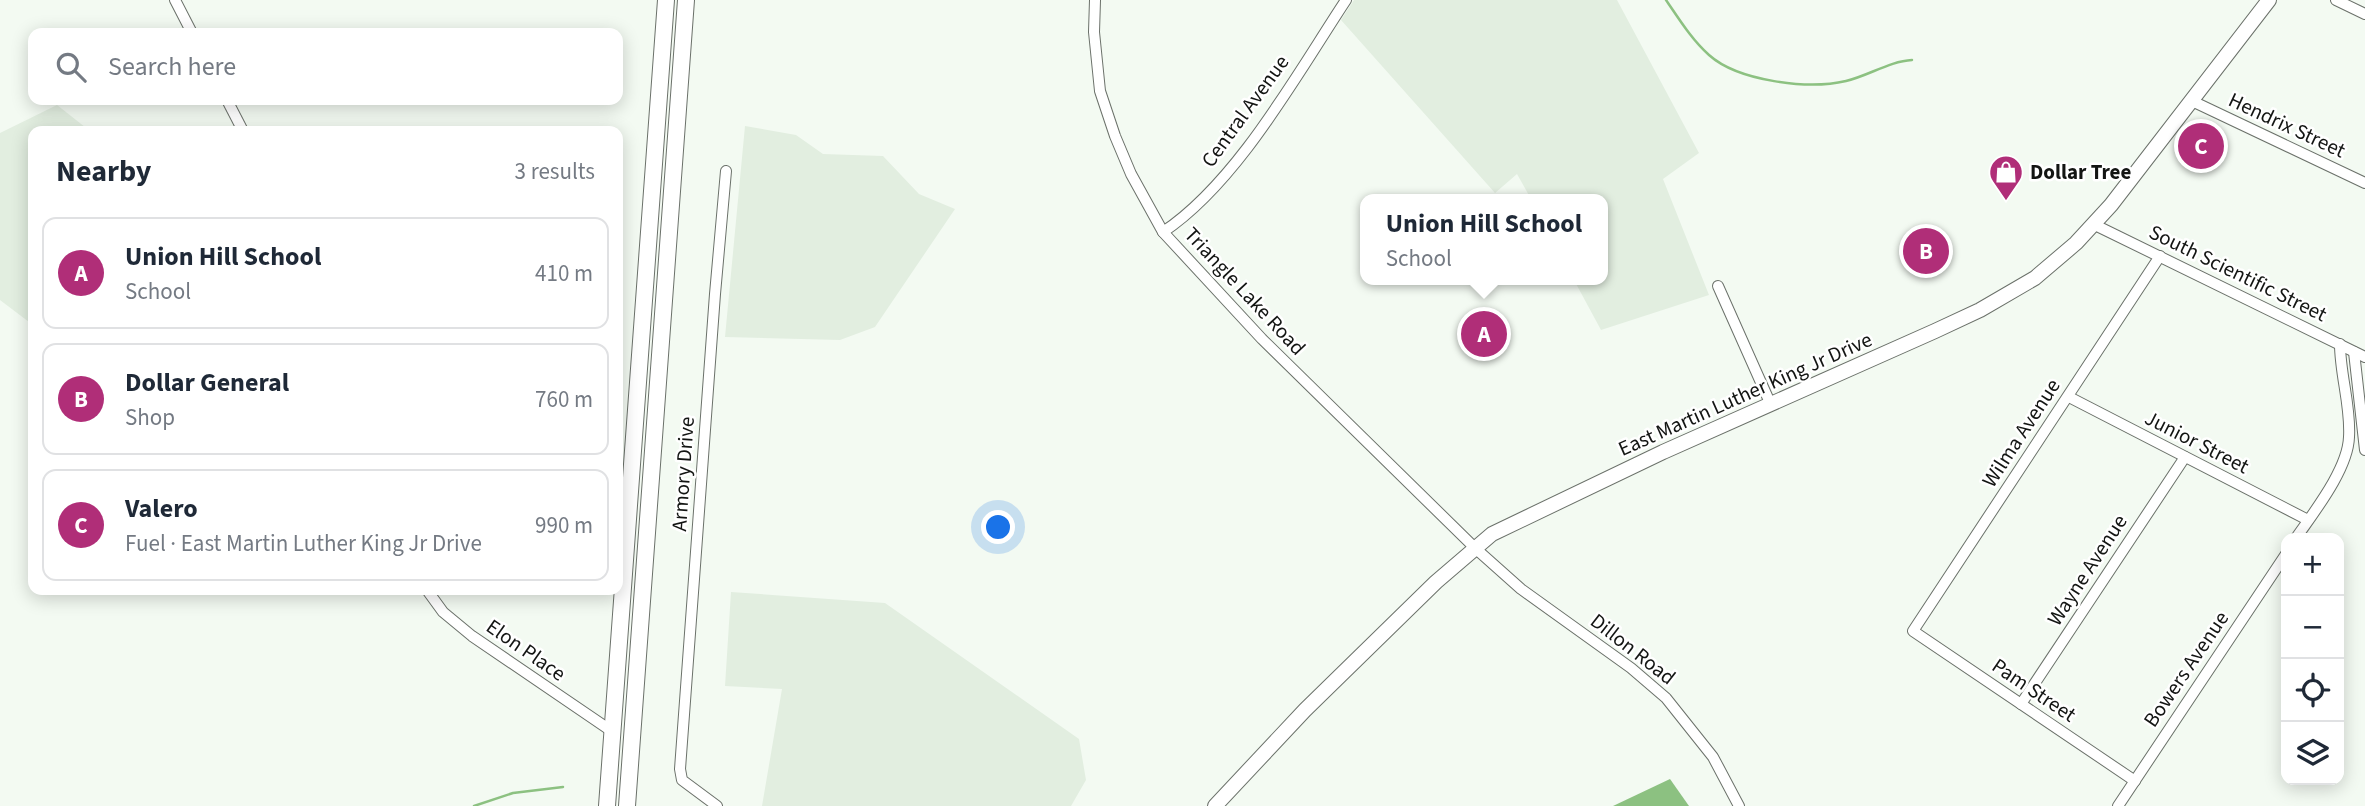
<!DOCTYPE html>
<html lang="en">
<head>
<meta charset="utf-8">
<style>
	body { margin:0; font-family:"Source Sans 3",sans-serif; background:#f2f2f3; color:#1f2937 }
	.controls { position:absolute; right:21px; bottom:21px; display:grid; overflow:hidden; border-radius:14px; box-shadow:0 4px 18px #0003 }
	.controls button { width:63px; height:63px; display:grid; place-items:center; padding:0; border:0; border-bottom:2px solid #e0e1e3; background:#fff; color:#1f2937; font:35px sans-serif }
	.you { position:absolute; left:999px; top:528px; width:24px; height:24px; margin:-18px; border:5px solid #fff; border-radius:50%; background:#1a73e8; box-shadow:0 0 0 10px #1a73e833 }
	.badge { display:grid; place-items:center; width:46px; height:46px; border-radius:50%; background:#b02e78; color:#fff; font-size:23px; font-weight:700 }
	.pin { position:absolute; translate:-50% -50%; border:4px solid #fff; box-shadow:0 2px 7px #0006 }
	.popup { position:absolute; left:1360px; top:194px; width:248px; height:91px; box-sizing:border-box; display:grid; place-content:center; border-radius:14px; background:#fff; filter:drop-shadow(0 2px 5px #0005); font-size:23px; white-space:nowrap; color:#747a83 }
	.popup b { font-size:26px; color:#1f2937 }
	.popup::after { content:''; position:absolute; left:50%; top:100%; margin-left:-14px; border:14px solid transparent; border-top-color:#fff }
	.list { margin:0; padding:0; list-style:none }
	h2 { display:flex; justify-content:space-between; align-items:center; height:91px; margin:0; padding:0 28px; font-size:30px }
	h2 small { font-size:23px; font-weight:400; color:#747a83 }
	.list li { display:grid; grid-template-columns:46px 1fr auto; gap:21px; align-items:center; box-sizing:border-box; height:112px; margin:0 14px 14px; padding:0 14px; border:2px solid #e0e1e3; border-radius:14px }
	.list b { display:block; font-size:26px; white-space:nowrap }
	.list p { margin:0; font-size:23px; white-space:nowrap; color:#747a83 }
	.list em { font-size:23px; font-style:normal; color:#747a83 }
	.icon { flex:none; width:38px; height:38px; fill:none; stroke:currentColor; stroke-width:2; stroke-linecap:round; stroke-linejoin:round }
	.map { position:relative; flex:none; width:2365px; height:806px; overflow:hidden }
	.search { position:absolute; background:#fff; box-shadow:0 4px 18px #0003; left:28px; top:28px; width:595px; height:77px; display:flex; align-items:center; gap:18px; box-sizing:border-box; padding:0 24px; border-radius:14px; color:#747a83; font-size:26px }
	.panel { position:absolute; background:#fff; box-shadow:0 4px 18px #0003; left:28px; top:126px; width:595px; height:469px; border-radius:14px }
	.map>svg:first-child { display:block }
	.built { fill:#e2eee0 }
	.water { fill:#8cc181 }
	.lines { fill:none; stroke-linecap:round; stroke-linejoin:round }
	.stream { stroke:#8cc181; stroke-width:2.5 }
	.minor-casing { stroke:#6b716a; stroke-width:12 }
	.major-casing { stroke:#6b716a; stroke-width:16 }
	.highway-casing { stroke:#6b716a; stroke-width:18 }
	.minor { stroke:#fff; stroke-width:10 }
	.major { stroke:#fff; stroke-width:14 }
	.highway { stroke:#fff; stroke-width:16 }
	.labels { text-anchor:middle; stroke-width:5; stroke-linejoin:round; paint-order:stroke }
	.street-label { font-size:21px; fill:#131513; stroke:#fff }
	.poi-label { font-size:21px; font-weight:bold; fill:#131513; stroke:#fff; text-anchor:start }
</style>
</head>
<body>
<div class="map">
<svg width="2365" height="806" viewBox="0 0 2365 806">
	<rect width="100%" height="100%" fill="#f3faf2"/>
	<g class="built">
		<path d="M 1354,0 L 1617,0 L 1699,153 L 1663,179 L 1709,295 L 1601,330 L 1574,280 L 1603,280 L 1603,199 L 1531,199 L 1517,174 L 1495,193 L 1341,20 Z"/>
		<path d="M 57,105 L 90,131 L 33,131 L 33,325 L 0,300 L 0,133 Z"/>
		<path d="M 745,126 L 796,135 L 823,154 L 883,156 L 919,194 L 955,209 L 875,327 L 840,340 L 725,337 Z"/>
		<path d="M 731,592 L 885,603 L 1079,739 L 1086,780 L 1071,806 L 762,806 L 782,689 L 725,686 Z"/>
	</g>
	<path class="water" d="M 1670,779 L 1689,806 L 1613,806 Z"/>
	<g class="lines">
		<g class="stream">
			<path d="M 1666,0 C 1679,19 1692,40 1709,55 C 1738,81 1808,90 1846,81 C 1868,76 1890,61 1912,60"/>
			<path d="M 474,806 L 513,793 L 563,787"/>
		</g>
		<g class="minor-casing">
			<g id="minor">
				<path d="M 175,0 L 192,33"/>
				<path d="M 1095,0 L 1094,32 L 1100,91 L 1115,136 L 1131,174 L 1163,232 L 1262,339 L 1475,548 L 1521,589 L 1631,668 L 1666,698 L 1713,757 L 1739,806"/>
				<path d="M 2336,0 L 2365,14"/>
				<path d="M 227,100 L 243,131"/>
				<path d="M 2192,101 L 2365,183"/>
				<path d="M 2095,225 L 2365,357"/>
				<path d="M 1163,232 C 1237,183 1297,74 1346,0"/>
				<path d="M 1718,286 L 1771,405"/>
				<path d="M 2354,352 L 2365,450"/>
				<path d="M 2069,397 L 2308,520"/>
				<path d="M 2296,538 C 2314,512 2348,469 2349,437 C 2351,406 2340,375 2340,344"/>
				<path d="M 427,590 L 443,612 L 472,636 L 613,732"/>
				<path d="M 2021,704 L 2185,457"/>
				<path d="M 2135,781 L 1913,631 L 2160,256"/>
				<path d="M 717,806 L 682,780 L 680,769 L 715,294 L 726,171"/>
				<path d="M 2118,806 L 2286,554"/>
			</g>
		</g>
		<g class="major-casing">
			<path id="major" d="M 1215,806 L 1305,710 L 1436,582 L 1492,534 L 1663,452 L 1935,331 L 1980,310 L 2035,278 L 2076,243 L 2111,205 L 2269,0"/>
		</g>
		<g class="highway-casing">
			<g id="highway">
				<path d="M 607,806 L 666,0"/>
				<path d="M 627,806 L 686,0"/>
			</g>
		</g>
		<use href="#minor" class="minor"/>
		<use href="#major" class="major"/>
		<use href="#highway" class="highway"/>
	</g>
	<defs>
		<g id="shop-pin" transform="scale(1.75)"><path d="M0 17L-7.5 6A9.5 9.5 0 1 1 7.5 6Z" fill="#b02e78" stroke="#fff"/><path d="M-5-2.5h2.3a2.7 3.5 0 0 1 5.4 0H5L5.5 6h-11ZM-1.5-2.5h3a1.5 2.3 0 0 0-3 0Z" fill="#fff"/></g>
	</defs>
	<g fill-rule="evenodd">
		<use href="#shop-pin" x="2006" y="172"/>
	</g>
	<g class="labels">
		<g class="street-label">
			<text transform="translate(1245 111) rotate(-54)" y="7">Central Avenue</text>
			<text transform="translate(2287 125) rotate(25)" y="7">Hendrix Street</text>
			<text transform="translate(2238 273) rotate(26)" y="7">South Scientific Street</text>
			<text transform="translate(1245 291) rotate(47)" y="7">Triangle Lake Road</text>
			<text transform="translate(1745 394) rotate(-24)" y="7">East Martin Luther King Jr Drive</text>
			<text transform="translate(2021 433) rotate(-57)" y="7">Wilma Avenue</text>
			<text transform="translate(2197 442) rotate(27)" y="7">Junior Street</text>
			<text transform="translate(683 474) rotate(-86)" y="7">Armory Drive</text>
			<text transform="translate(2087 570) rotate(-57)" y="7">Wayne Avenue</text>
			<text transform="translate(1633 649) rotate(38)" y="7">Dillon Road</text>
			<text transform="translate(526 650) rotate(35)" y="7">Elon Place</text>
			<text transform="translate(2186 669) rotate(-56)" y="7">Bowers Avenue</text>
			<text transform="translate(2034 690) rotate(34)" y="7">Pam Street</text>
		</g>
		<g class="poi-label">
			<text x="2030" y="179">Dollar Tree</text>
		</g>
	</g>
</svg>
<div class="controls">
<button>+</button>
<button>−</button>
<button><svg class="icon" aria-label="locate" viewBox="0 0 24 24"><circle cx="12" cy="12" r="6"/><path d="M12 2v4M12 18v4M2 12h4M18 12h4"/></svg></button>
<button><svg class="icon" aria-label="layers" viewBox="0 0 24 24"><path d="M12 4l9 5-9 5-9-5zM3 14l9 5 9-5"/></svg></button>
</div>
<div class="you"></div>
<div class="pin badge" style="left:1484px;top:334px">A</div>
<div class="popup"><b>Union Hill School</b>School</div>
<div class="pin badge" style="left:1926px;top:251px">B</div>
<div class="pin badge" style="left:2201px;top:146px">C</div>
<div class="search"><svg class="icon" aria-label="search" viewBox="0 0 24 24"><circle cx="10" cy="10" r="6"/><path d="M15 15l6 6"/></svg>Search here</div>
<section class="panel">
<h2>Nearby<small>3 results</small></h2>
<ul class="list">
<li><span class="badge">A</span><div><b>Union Hill School</b><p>School</p></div><em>410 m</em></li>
<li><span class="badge">B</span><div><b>Dollar General</b><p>Shop</p></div><em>760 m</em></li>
<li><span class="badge">C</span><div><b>Valero</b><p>Fuel · East Martin Luther King Jr Drive</p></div><em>990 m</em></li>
</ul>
</section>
</div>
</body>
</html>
